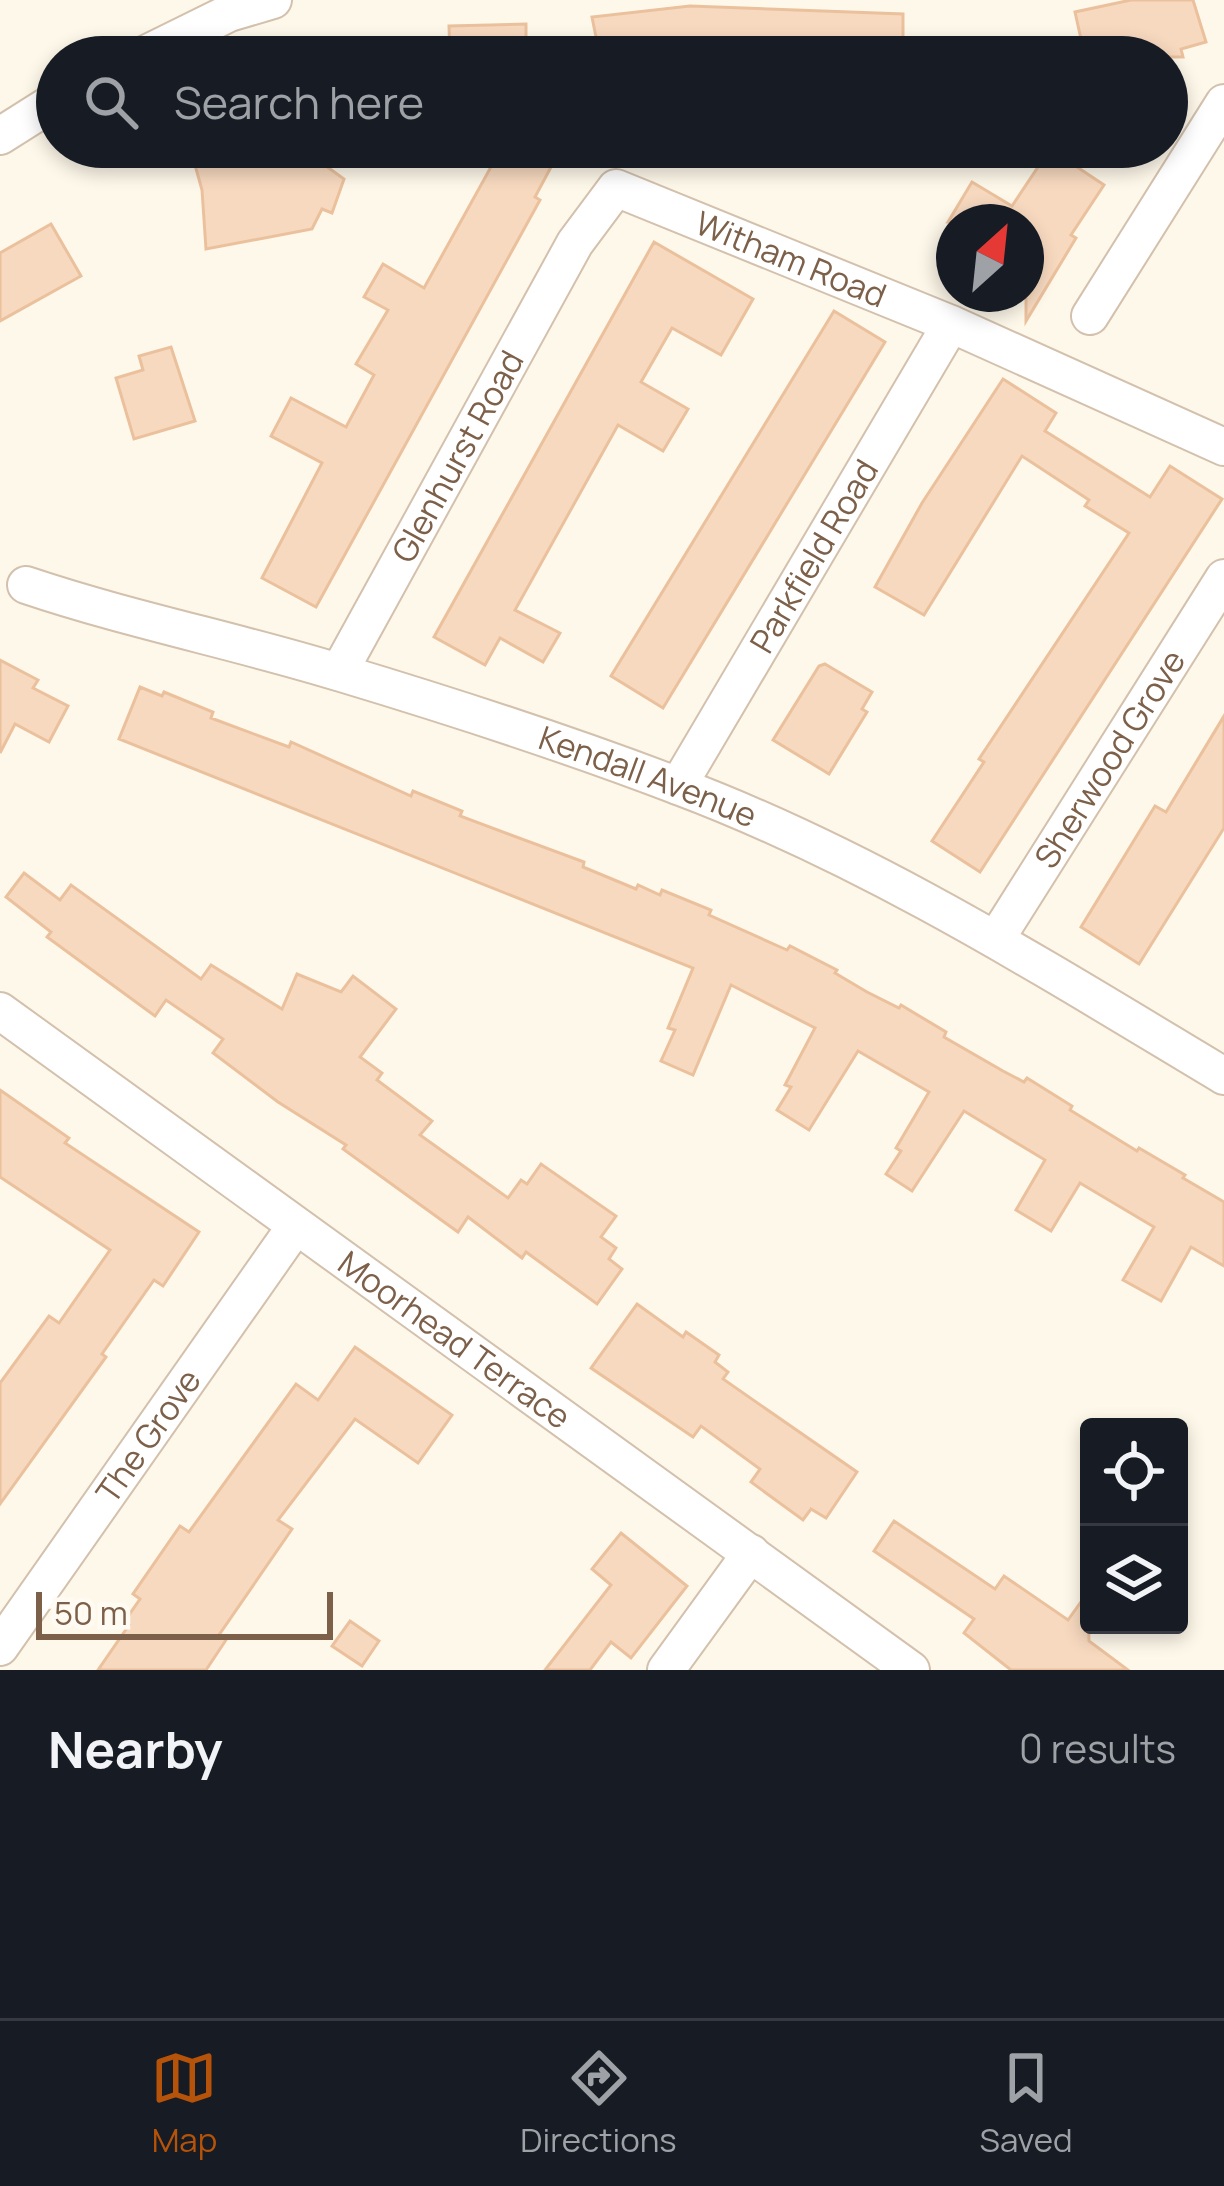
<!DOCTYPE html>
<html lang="en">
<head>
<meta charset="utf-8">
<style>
	body { margin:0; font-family:Manrope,sans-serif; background:#20242c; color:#f1f3f6 }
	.controls { position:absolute; right:36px; bottom:36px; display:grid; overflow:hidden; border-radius:12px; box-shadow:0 6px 18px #0003 }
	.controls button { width:108px; height:108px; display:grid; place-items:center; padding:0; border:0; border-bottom:3px solid #363941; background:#171b24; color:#f1f3f6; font:60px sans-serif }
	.compass { position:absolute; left:936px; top:204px; width:108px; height:108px; border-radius:50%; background:#171b24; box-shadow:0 6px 18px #0003; rotate:27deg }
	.scale { position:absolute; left:36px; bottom:30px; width:297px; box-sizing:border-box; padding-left:12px; border:6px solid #7d6049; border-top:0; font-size:33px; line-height:42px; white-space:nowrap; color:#7d6049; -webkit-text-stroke:9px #fffbf2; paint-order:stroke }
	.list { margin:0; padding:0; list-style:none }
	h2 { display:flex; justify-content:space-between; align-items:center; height:156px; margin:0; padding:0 48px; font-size:51px }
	h2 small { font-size:39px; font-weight:400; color:#9ea1a6 }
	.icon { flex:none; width:66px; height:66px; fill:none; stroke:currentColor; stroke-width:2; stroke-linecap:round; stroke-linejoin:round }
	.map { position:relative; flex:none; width:1224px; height:1670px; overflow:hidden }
	.search { position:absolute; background:#171b24; box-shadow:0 6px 18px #0003; left:36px; right:36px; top:36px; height:132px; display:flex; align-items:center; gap:30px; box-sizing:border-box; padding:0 42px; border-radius:66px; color:#9ea1a6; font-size:45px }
	.sheet { height:348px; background:#171b24 }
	nav { display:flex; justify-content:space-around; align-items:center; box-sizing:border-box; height:168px; border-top:3px solid #363941; background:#171b24; font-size:33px; color:#9ea1a6 }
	nav a { display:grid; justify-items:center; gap:6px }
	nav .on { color:#b45309 }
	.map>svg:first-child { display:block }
	.building { fill:#f7d9bf; stroke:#ebc19d; stroke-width:3 }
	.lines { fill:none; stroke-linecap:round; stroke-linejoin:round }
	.street-casing { stroke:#d3c1ad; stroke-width:40 }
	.street { stroke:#fff; stroke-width:36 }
	.labels { text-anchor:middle; stroke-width:9; stroke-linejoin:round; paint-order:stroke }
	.street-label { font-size:33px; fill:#7d6049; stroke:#fffbf2 }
</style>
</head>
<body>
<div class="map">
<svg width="1224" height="1670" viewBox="0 0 1224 1670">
	<rect width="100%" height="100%" fill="#fef8ea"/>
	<g class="building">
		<path d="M 1131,0 L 1193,0 L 1206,42 L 1181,49 L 1183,57 L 1105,57 L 1102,44 L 1083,48 L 1075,12 Z"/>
		<path d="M 690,6 L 903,14 L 903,57 L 600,57 L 592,17 Z"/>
		<path d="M 526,24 L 526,57 L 450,57 L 449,26 Z"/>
		<path d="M 190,147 L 306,147 L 308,153 L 344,179 L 332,213 L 322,209 L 312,229 L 206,249 L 202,190 Z"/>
		<path d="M 502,147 L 514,147 L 551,167 L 535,197 L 540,200 L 316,607 L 262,578 L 322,463 L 271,436 L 291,398 L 346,427 L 374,375 L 356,364 L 388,310 L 364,297 L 383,264 L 424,288 Z"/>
		<path d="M 1050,149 L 1104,185 L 1071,235 L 1076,238 L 1026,321 L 1026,222 L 948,222 L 972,182 L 1012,206 Z"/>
		<path d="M 51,224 L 81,276 L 0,321 L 0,253 Z"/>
		<path d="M 654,242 L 753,299 L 721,355 L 672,328 L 641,382 L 688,409 L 663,451 L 618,425 L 515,610 L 560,633 L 543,662 L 500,638 L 485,665 L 434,637 Z"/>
		<path d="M 834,311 L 885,342 L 663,708 L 611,676 Z"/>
		<path d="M 171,347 L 195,421 L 134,439 L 116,378 L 143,370 L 139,356 Z"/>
		<path d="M 1003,379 L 1056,413 L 1045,431 L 1150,497 L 1170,466 L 1222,499 L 980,872 L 932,841 L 984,762 L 979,759 L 1129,533 L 1085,506 L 1089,500 L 1022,456 L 924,615 L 875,587 L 922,503 Z"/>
		<path d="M 0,660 L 38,680 L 33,688 L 68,706 L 49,742 L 15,724 L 0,753 Z"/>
		<path d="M 825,664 L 872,692 L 862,709 L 867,712 L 829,774 L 773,740 L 819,666 Z"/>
		<path d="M 140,687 L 162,696 L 164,692 L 213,712 L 211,718 L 289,747 L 291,742 L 411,796 L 413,791 L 462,811 L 460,816 L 584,862 L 583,867 L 636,889 L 638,885 L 660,895 L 662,890 L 711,910 L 709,915 L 787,950 L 790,946 L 837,970 L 835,973 L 867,992 L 899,1008 L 901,1005 L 946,1032 L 944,1037 L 1003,1071 L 1024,1082 L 1027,1078 L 1072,1106 L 1070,1110 L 1137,1151 L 1139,1148 L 1185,1175 L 1183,1178 L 1224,1202 L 1224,1266 L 1191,1247 L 1161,1301 L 1123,1280 L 1154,1227 L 1080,1183 L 1051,1231 L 1016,1210 L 1045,1160 L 964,1111 L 912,1191 L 886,1174 L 901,1151 L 896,1148 L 929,1092 L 858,1051 L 809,1130 L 777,1110 L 791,1087 L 785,1085 L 815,1028 L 731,985 L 693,1075 L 661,1061 L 675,1030 L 668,1028 L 693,968 L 119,739 Z"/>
		<path d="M 1224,716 L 1224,828 L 1139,964 L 1081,927 L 1155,806 L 1166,812 Z"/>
		<path d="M 24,873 L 60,900 L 71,885 L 201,979 L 211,965 L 282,1009 L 297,974 L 341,992 L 353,976 L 396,1009 L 360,1057 L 382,1073 L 377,1080 L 432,1121 L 420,1135 L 508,1198 L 521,1180 L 527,1184 L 541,1164 L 616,1216 L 601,1237 L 616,1248 L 609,1259 L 622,1269 L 597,1304 L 526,1252 L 522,1258 L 468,1217 L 458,1232 L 343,1149 L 346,1145 L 278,1102 L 213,1053 L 223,1039 L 166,1000 L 155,1016 L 47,937 L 51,932 L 6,897 Z"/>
		<path d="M 0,1090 L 69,1138 L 65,1143 L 199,1232 L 163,1286 L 154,1280 L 102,1354 L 106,1357 L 0,1504 L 0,1383 L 49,1316 L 59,1323 L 110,1250 L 0,1177 Z"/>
		<path d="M 637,1304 L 683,1337 L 686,1332 L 719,1355 L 715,1362 L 728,1372 L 723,1379 L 857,1472 L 826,1518 L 811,1509 L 803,1520 L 751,1482 L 760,1469 L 701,1426 L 693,1437 L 591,1368 Z"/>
		<path d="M 355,1347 L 452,1415 L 418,1463 L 355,1419 L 278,1520 L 292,1529 L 219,1635 L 226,1640 L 206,1670 L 98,1670 L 129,1625 L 124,1622 L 140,1599 L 133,1594 L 180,1526 L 189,1532 L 296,1384 L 318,1400 Z"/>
		<path d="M 894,1521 L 995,1589 L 1004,1576 L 1068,1620 L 1088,1592 L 1089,1641 L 1128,1670 L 1011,1670 L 964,1633 L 974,1619 L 874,1551 Z"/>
		<path d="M 621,1533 L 687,1586 L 631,1658 L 611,1642 L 590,1670 L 545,1670 L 611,1585 L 592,1569 Z"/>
		<path d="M 350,1621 L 379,1641 L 362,1666 L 332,1646 Z"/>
	</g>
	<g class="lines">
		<g class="street-casing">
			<g id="street">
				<path d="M 140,57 L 229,13 L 273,0"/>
				<path d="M 0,136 L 57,100"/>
				<path d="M 1090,316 L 1224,103"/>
				<path id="s1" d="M 26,585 C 130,620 237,641 341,673 C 454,707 568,744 678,786 C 872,859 1047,970 1224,1076"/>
				<path id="s2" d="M 339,672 L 575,243 L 616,188 L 951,324 L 1224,447"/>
				<path id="s3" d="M 678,786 L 951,324"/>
				<path id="s4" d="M 996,939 L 1224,578"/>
				<path id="s5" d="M 0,1011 L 911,1670"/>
				<path id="s6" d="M 0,1647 L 295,1227"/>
				<path d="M 666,1670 L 751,1553"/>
			</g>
		</g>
		<use href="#street" class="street"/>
	</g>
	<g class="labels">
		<g class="street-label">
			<text dy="12" stroke="none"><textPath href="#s2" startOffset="747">Witham Road</textPath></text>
			<text dy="12" stroke="none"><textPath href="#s2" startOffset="246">Glenhurst Road</textPath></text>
			<text dy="12" stroke="none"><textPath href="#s3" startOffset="267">Parkfield Road</textPath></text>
			<text dy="12" stroke="none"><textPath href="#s4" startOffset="213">Sherwood Grove</textPath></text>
			<text dy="12" stroke="none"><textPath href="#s1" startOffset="651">Kendall Avenue</textPath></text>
			<text dy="12" stroke="none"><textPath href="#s5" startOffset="561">Moorhead Terrace</textPath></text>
			<text dy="12" stroke="none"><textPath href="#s6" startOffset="258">The Grove</textPath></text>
		</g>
	</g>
</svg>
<div class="controls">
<button><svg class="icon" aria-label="locate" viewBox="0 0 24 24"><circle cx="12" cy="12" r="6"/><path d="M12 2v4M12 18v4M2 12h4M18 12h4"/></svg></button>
<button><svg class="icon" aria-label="layers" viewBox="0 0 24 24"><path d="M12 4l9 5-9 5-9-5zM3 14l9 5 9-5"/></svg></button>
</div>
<svg class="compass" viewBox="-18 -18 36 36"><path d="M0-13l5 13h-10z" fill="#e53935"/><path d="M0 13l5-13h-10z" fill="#9ea1a6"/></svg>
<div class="scale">50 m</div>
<div class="search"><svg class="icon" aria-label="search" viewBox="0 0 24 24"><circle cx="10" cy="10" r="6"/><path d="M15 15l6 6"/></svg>Search here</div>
</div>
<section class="sheet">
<h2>Nearby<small>0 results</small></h2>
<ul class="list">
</ul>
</section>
<nav>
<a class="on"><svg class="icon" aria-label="map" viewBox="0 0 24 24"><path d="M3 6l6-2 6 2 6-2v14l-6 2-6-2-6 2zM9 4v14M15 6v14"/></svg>Map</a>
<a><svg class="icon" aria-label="directions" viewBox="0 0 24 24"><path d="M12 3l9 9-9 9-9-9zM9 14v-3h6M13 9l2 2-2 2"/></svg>Directions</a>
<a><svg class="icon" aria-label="saved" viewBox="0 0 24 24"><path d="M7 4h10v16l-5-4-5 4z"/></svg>Saved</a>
</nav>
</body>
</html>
